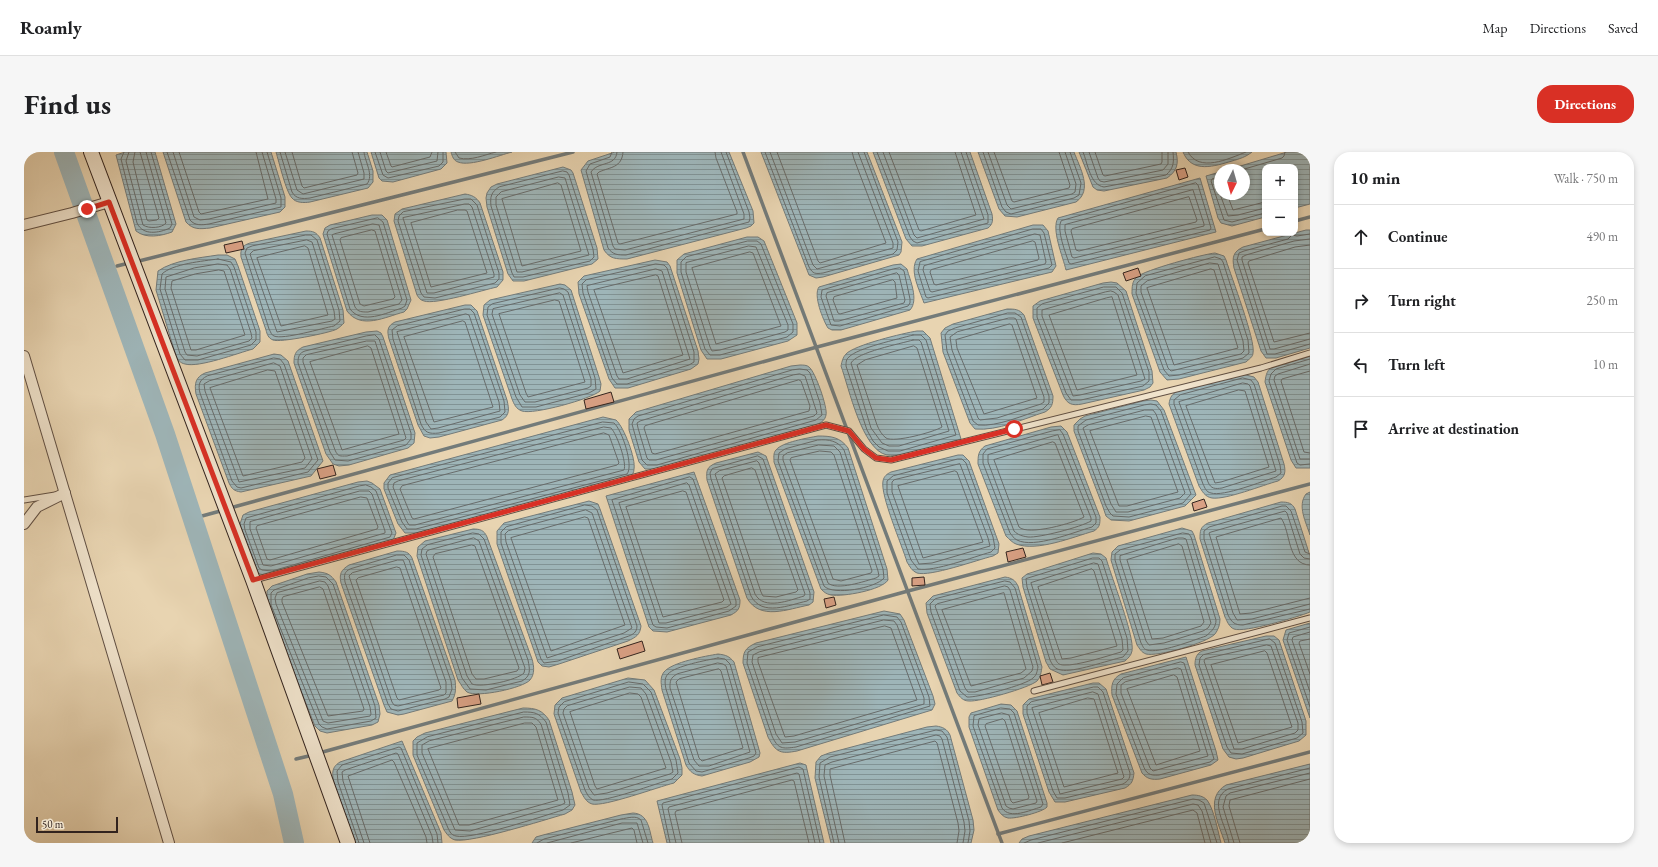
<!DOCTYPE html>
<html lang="en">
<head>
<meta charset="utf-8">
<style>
	body { margin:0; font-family:"EB Garamond",serif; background:#f6f6f6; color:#202124 }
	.controls { position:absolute; right:12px; top:12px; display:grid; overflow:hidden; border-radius:8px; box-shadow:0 2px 6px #0003 }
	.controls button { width:36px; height:36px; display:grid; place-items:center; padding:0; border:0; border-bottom:1px solid #e0e0e0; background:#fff; color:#202124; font:20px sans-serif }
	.compass { position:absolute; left:1190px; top:12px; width:36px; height:36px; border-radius:50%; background:#fff; box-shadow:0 2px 6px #0003; rotate:185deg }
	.scale { position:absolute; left:12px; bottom:10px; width:82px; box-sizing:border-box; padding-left:4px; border:2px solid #32231e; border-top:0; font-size:11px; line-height:14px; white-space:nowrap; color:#32231e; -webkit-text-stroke:3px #f0e3cc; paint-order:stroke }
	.stop { position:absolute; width:12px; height:12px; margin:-9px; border:3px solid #d93025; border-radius:50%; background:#fff }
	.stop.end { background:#d93025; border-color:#fff; box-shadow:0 1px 4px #0008 }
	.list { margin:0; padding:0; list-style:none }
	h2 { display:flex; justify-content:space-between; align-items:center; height:52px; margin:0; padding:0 16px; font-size:17px }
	h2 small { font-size:13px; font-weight:400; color:#757577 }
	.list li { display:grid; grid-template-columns:26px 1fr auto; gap:12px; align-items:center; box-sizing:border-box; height:64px; padding:0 16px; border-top:1px solid #e0e0e0 }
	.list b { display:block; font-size:15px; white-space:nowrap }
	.list em { font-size:13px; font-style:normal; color:#757577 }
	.icon { flex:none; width:22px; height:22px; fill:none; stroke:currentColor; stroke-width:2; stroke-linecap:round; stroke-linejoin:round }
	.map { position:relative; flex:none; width:1286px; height:691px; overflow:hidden; border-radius:16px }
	header { display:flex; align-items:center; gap:24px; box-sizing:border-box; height:56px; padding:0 20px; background:#fff; border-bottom:1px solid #e0e0e0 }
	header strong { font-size:19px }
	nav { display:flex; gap:22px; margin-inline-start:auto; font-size:14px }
	.intro { display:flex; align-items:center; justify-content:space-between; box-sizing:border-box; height:96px; padding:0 24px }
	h1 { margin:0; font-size:28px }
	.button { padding:10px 18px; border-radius:16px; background:#d93025; color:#fff; font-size:14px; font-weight:700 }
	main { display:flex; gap:24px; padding:0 24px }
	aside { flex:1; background:#fff; border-radius:16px; box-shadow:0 2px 6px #0003 }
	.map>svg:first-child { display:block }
	.water { fill:url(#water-rules); stroke:#737b7a }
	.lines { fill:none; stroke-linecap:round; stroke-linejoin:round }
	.shore { stroke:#686c6b; stroke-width:1 }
	.stream { stroke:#737b7a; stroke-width:3.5 }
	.river { stroke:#9eb5b8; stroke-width:20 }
	.building { fill:#daa185; stroke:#32231e }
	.lane-casing { stroke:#604f43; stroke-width:7 }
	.street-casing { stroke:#604f43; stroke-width:12 }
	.secondary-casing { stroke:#32231e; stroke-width:16 }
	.lane { stroke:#f0e3cc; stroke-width:5 }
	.street { stroke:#f0e3cc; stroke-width:10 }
	.secondary { stroke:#f0e3cc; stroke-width:14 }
	.route { stroke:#d93025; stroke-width:5 }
</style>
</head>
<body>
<header>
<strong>Roamly</strong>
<nav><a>Map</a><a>Directions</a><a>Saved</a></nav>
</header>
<div class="intro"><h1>Find us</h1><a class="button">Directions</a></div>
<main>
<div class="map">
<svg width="1286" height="691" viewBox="0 0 1286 691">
	<defs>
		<pattern id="water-rules" width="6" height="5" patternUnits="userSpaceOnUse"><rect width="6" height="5" fill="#9eb5b8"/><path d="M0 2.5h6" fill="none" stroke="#819395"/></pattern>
	</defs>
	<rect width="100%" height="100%" fill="#e8d4b1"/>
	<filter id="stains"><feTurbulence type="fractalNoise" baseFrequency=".005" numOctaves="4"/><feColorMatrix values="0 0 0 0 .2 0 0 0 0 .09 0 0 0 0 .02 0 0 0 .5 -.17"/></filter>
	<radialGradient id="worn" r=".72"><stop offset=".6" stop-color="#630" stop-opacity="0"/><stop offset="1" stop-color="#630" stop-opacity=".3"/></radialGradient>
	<g class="water">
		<path d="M 101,0 L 131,0 L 152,72 L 148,80 C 137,84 122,87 112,79 L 92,3 Z"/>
		<path d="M 139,0 L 247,0 L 261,45 L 261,55 L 256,60 L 186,76 C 176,77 169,78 162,70 Z"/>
		<path d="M 252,0 L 343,0 L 349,19 L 349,30 L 344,36 L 286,50 C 280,51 272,51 268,46 C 262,40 255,10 252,0 Z"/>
		<path d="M 347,0 L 422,0 L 423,11 L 417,17 L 369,30 L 358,29 L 355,26 Z"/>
		<path d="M 427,0 L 488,0 C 476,3 446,15 434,10 C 430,9 428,4 427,0 Z"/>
		<path d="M 591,0 L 705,0 L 729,59 L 730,71 L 727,74 L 722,76 L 603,107 C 592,107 586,107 580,98 L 557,18 L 564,9 Z"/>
		<path d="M 737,0 L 843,0 L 878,90 L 877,100 L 875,103 L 799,125 L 792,126 L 785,123 Z"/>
		<path d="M 849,0 L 946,0 L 968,62 C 969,68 969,72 964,76 L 898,94 L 888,94 L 882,87 Z"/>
		<path d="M 954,0 L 1050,0 C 1056,16 1069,38 1052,50 L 993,65 L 981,64 L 975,57 Z"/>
		<path d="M 1055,0 L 1152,0 C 1155,12 1153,19 1143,26 L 1080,39 L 1073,38 L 1069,35 Z"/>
		<path d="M 1159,0 L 1228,0 C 1222,5 1215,7 1208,9 C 1191,14 1168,22 1159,0 Z"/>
		<path d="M 1263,0 L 1286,0 L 1286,52 L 1271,56 L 1271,15 L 1241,15 L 1241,65 L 1208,74 L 1197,71 L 1194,66 L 1182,24 L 1196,20 L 1196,42 L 1220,42 L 1220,18 L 1203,18 Z"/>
		<path d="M 539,15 L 547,18 L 549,21 L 573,96 L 574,107 L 568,112 L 500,129 L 489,129 L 484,122 L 463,55 L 462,46 L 463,41 L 467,35 L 473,32 Z"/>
		<path d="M 1176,26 L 1192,80 L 1042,118 C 1039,105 1027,77 1034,66 Z"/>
		<path d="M 441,42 C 448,43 452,45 456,51 L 479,120 L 479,128 L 473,135 C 459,138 411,153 400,149 C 396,148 395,146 393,143 L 370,69 L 371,62 L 378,57 Z"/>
		<path d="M 348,63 L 358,63 L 363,68 L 387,148 L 383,157 L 380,160 C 361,165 337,178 323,159 L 299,82 L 301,76 L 306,73 Z"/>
		<path d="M 1009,73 L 1019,73 L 1024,79 L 1032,114 L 1028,120 L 900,151 C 896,139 885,119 893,107 Z"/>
		<path d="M 1282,78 L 1286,78 L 1286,196 L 1252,206 L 1242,206 L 1237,199 L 1210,116 C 1208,105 1209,100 1219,95 Z"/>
		<path d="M 282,79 C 289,79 292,80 296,86 L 319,158 L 320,171 C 318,173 316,175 313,177 C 306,181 255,191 249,188 C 244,186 243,182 242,178 L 217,105 C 216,97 219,93 226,91 Z"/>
		<path d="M 723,85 L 734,85 L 740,89 L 773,171 L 773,183 L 764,189 L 697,207 L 683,207 L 677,198 L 653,121 L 653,108 L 660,102 Z"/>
		<path d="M 1191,101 L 1200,104 L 1202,108 C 1207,124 1232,189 1229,201 C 1229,205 1225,207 1222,210 L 1155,227 L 1143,228 L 1136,220 L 1108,142 C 1108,135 1108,129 1113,125 C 1120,118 1180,102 1191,101 Z"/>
		<path d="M 194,103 L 203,103 L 211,107 L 214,114 L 236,179 L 236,190 L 229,197 C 214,201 175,216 161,212 C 156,211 154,208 152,204 L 132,138 L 134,119 C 150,108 175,106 194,103 Z"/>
		<path d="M 631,108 L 643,110 L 646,114 L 674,199 L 675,207 L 674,212 L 667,217 L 604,236 L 591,236 L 585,227 L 555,142 L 554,130 L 560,124 Z"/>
		<path d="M 877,112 L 883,117 C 886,128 895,148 886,158 L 817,178 L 808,178 L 804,176 C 799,168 789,143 795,135 L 869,113 Z"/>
		<path d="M 1087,130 L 1093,131 L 1102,139 L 1128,219 L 1129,231 L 1126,235 L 1120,238 L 1058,252 C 1048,254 1043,252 1039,243 L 1009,166 L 1009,154 L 1016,149 L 1079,131 Z"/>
		<path d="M 536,132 L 541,133 L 547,138 L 575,225 L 577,232 L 576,239 C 567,247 509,263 498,259 C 492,257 490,252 488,247 L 459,163 L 460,153 L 466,148 Z"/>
		<path d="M 441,153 L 447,153 L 453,159 L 483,248 C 485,257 486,263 478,268 L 415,285 L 406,286 L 400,284 L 394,273 L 365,187 C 363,179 363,174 371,170 Z"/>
		<path d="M 983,157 C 991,157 995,157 1000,163 L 1029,244 C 1029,252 1028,256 1021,260 C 999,267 974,279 951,277 L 946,271 L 919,200 L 917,181 L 921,176 L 929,172 Z"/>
		<path d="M 353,179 L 357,181 L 359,185 L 391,281 L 390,291 L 384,296 L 325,313 L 315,314 L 309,312 L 302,302 L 270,211 C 270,203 271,199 279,195 L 342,180 Z"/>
		<path d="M 893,179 L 899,179 L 906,186 L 937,287 C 920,291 880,306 863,303 C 838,298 825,236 817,214 C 818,209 819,205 822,202 C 830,193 880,181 893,179 Z"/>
		<path d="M 250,202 L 257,203 L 264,209 L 299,309 L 287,324 L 217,340 C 210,339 208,337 205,331 L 172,242 C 170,231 172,225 181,221 Z"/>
		<path d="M 1286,203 L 1286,316 L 1272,316 L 1267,308 L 1241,230 C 1242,222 1243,218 1250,213 Z"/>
		<path d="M 776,213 C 779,213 783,213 785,215 C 791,219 804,256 802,263 C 801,268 798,270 794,272 L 634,317 L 621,317 L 615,310 L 605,278 L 605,267 L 612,260 L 767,214 Z"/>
		<path d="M 1218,222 L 1230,225 L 1234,230 L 1260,312 C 1262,320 1261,325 1254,329 C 1239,333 1202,348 1188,346 C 1181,345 1178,339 1175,334 L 1145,252 C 1146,245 1148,242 1154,239 Z"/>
		<path d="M 1127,248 L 1133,249 L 1140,258 L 1172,343 L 1161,354 L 1105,369 L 1087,368 L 1082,364 L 1079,355 L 1050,279 L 1050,273 L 1056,267 L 1061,264 L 1119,249 Z"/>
		<path d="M 579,265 L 592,268 C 600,275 612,307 610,317 C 610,321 608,323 606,326 L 392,381 L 381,381 L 374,372 L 360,337 L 360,331 L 366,323 Z"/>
		<path d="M 1037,274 L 1043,280 L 1076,365 C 1076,372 1076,375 1070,379 C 1049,385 1013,400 992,392 C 989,391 985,387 982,384 L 954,312 C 954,304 954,299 961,294 L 1027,275 Z"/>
		<path d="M 794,284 C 807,284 816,285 824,296 L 863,417 L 864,428 C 858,438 819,445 807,443 C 802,442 800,440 797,437 L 750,310 C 750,306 749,301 752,298 C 758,290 784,286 794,284 Z"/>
		<path d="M 734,300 L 742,304 L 790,440 L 789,450 L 785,453 C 764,457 736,469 723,446 L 683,328 C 682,318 683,315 692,311 Z"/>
		<path d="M 934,303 L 939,303 L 945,309 L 975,392 L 974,401 L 969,404 C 953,408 906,425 893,421 C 888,419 886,415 883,410 C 878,393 856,343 859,329 C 860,324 863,322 867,320 Z"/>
		<path d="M 670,320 L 716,448 C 716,457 714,459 707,463 L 643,480 L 629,479 L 625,475 L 582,344 Z"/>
		<path d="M 343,329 L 348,331 L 356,337 L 372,381 L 370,386 L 368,389 L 241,423 L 236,422 L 232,419 L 217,379 L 216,372 L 219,363 L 225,360 L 334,330 Z"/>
		<path d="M 1286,340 L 1286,383 C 1282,370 1273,354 1282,342 Z"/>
		<path d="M 565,349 L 574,352 L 576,357 L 617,474 C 616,483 612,485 604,489 L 535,512 L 525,515 L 518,514 L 514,510 L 473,392 L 473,379 L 480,371 Z"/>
		<path d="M 1257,350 C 1264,350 1268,351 1271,357 L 1286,404 L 1286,460 C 1274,465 1220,481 1210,477 C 1205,475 1203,469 1201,465 L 1176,387 C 1176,379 1176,375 1184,371 Z"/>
		<path d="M 1158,376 L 1168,379 L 1170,383 L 1196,467 C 1196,473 1194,478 1191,482 C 1183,491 1133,505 1122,502 C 1117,500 1116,497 1113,493 L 1087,408 L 1088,400 L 1094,394 Z"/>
		<path d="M 449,377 C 456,377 460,378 463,385 L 508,507 C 510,514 511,522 506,528 C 499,536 453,546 443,540 C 439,537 437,532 434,528 L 393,404 L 394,395 L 401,389 Z"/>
		<path d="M 373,399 C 381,399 385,400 388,406 L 431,528 C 432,536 432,542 428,549 L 380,562 L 374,563 L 363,560 L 360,553 L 317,431 C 315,422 317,418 325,413 Z"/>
		<path d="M 1069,401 L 1077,402 L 1082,406 C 1087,424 1111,485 1108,499 C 1107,504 1104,506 1101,509 L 1039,523 L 1026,517 L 1022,510 L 999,435 L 998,426 L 1003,422 Z"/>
		<path d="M 295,420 C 304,421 307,423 312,430 L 355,553 L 356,562 L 354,570 L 348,573 L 303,581 L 296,579 L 291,574 L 243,454 L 243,439 L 248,434 L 283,422 Z"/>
		<path d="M 981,425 C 988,426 991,428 994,434 L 1018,515 C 1017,520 1017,525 1013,529 C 1005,536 955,550 945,549 C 939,549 936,545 933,541 L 903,461 L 902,451 L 909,444 Z"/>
		<path d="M 860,459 L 876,462 L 880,468 L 909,544 L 911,552 L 908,558 L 773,599 C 757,602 752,601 744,585 L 719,511 C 719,500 721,496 732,491 Z"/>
		<path d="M 1286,471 L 1286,566 L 1259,488 L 1262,478 Z"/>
		<path d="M 1242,484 L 1250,484 L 1255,488 L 1282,569 L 1282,583 L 1275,589 L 1219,606 L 1212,607 L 1205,605 L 1199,597 L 1171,513 C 1171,507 1172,502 1178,499 Z"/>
		<path d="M 694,502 C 702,503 705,504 710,510 L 736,601 L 735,605 L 726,610 L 678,624 C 670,623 666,620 662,613 L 638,538 C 637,531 636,525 640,520 C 648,510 682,504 694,502 Z"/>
		<path d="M 1162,505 L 1192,599 L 1194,608 L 1187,613 L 1136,627 C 1128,628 1123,627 1118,621 L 1088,543 C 1087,533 1088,527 1097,522 Z"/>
		<path d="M 604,526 L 621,528 L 630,538 L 656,607 L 658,616 L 658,623 L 650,631 C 634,635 580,655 568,652 C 562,650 560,645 557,640 L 530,562 L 531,553 L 538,546 Z"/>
		<path d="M 1069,531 L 1075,531 L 1082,537 L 1110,621 C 1109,629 1108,632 1101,636 L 1041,650 L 1031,650 L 1025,640 L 999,562 L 999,553 L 1005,547 Z"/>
		<path d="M 977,552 L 987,553 L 993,559 L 1023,651 L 1023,655 C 1019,660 991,667 984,666 C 979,665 977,662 974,658 L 945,575 L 945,565 L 947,561 Z"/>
		<path d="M 499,556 C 512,556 518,558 525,568 L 548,640 L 551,653 L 548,658 L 541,662 C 520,668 448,691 431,688 C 425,686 423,682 420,678 L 389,603 L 389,589 L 393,585 L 401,581 Z"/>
		<path d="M 912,574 C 919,575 923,577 926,583 L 949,668 L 950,678 L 947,691 L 807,691 L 791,626 L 792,610 L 797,604 L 805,601 L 903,575 Z"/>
		<path d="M 378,589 L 417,681 L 418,691 L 331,691 C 326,677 306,631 309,619 C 310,614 313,612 316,610 Z"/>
		<path d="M 776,611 L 782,613 L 800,691 L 643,691 L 633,649 Z"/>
		<path d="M 1286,612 L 1286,691 L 1201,691 C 1195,672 1180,646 1202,633 Z"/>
		<path d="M 1168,643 C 1174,643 1179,644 1183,648 C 1190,657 1194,680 1197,691 L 995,691 L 998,687 L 1005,684 Z"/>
		<path d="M 609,661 C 625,662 625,678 629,691 L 508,691 L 512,685 L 519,683 L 597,663 Z"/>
	</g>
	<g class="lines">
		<g class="shore">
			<path d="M 100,0 L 97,7 L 113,71 C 119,84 135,81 146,76 L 148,72 L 127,0"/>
			<path d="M 105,0 L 102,9 L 119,73 C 125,77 138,76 142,71 L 122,0"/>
			<path d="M 111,0 L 109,10 L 123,68 L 125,69 L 133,68 L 135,66 L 116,0"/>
			<path d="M 143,0 L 166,68 C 171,74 178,73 185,72 L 257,55 L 257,46 L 243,0"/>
			<path d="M 149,0 L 170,65 L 176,68 L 185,67 L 252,51 L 252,47 L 238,0"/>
			<path d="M 155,0 L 175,60 L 177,62 L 244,47 L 232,0"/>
			<path d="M 256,0 L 268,40 C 272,47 278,47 286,46 L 343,32 C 350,23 341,10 340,0"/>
			<path d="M 261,0 L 273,38 L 279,42 L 340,27 L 340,21 L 334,0"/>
			<path d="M 268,0 L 278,34 L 280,36 L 333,23 L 334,21 L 328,0"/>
			<path d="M 351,0 L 359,23 L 364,26 L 415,14 L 419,10 L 419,0"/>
			<path d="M 356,0 L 362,19 L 364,21 L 413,9 L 414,0"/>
			<path d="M 362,0 L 367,14 L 368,15 L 406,5 L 408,0"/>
			<path d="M 431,0 L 435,6 C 447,9 460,3 472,0"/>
			<path d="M 588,0 L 586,5 L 566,12 L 562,19 L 584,96 C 589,103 594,103 602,103 L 725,70 L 726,66 L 725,60 L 702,0"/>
			<path d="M 593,0 C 592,15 574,9 567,20 L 589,94 L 591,97 L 601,98 L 720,67 L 720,62 L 697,0"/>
			<path d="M 599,0 C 598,16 586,15 575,20 L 573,22 L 594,91 L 596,92 L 713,62 L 713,60 L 692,6 L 691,0"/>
			<path d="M 741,0 L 785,115 C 789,122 791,122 799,121 L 869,102 L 873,98 L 874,90 L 840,0"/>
			<path d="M 746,0 L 789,113 L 793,117 L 869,96 L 869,91 L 834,0"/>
			<path d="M 753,0 L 794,109 L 796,111 L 862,91 L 830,7 L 828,0"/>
			<path d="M 853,0 L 886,85 L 889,89 L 893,91 L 964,71 L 964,63 L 942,0"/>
			<path d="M 859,0 L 890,83 L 893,86 L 960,67 L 937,0"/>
			<path d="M 865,0 L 895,78 L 897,79 L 952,63 L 931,0"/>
			<path d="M 959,0 L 978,55 L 982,60 L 987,62 L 1050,46 L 1055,43 L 1057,31 L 1046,0"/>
			<path d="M 964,0 L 983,53 L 987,57 L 1048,42 L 1051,40 L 1052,32 L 1041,0"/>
			<path d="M 970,0 L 988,49 L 990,50 L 1045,36 L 1046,33 L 1035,0"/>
			<path d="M 1059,0 C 1064,12 1066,33 1080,35 L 1142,23 C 1150,16 1150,10 1149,0"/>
			<path d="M 1065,0 L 1074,26 L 1076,29 L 1080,30 L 1139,18 L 1144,12 L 1144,0"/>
			<path d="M 1071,0 L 1079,23 L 1081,24 L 1137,12 L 1138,10 L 1138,0"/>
			<path d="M 1164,0 C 1175,21 1204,7 1222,0"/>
			<path d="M 1217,18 L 1258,6 L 1260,4 L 1261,0"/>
			<path d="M 539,19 L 543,20 L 545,23 L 569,97 L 570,105 L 566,109 L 499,125 L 490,125 L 488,121 L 467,54 C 466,45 467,40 475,35 Z"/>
			<path d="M 1196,24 L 1188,27 L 1187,29 L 1200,68 L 1208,70 L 1241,61"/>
			<path d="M 535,25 L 541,26 L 565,103 L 498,120 L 493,120 L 472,53 L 472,45 L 477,40 Z"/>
			<path d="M 534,31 L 537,33 L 557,99 L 498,114 L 478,47 Z"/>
			<path d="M 1172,31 L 1174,33 L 1187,76 L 1186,78 L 1047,112 L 1045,111 C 1042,102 1032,77 1037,69 Z"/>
			<path d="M 1169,38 L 1180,72 L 1180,74 L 1050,106 L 1048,105 L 1041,79 L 1041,73 Z"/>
			<path d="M 1196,42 L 1204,64 L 1214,63 L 1241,56"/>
			<path d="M 1203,42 L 1209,58 L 1241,50"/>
			<path d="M 1165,45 L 1173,68 L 1172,70 L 1055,99 L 1052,98 L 1047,79 L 1048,77 Z"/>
			<path d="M 441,47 L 447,47 L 453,53 L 475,121 L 475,127 L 471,131 L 411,146 L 400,145 L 397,141 L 374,69 L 375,64 L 379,60 Z"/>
			<path d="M 441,52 L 445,52 L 448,55 L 470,122 L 470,125 L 410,141 L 403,141 L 379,66 Z"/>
			<path d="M 434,58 L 441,58 L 443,59 L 463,121 L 407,135 L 387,71 Z"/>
			<path d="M 354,66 L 359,70 L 383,148 L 381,154 L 378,156 C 362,161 338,173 326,157 L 303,82 L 304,79 L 307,77 Z"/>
			<path d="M 349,72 L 355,73 L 378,148 L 375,152 L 344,160 C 338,160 334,160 331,155 L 308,83 L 310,82 Z"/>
			<path d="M 1009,77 L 1017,77 L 1020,81 L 1028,113 L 1025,116 L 904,146 L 902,145 L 894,119 L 896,110 Z"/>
			<path d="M 348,78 L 351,79 L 371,145 L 369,147 L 340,154 L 336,152 L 316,88 L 317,86 Z"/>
			<path d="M 1011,82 L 1016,83 L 1022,110 L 1021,112 L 908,140 L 906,139 L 899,118 L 900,114 Z"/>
			<path d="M 1286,82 L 1273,84 L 1268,83 L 1264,87 L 1220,99 L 1215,101 L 1213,108 L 1243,202 L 1251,202 L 1286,192"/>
			<path d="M 282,83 L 287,83 L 293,88 L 315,158 L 316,169 L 310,174 C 299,176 259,188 250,184 C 247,183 247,180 245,177 L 221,101 L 223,96 L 228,94 Z"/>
			<path d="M 1286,87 L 1270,89 L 1222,103 L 1218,105 L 1218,108 L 1246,197 L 1250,197 L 1286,187"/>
			<path d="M 283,88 L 288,90 L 310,159 L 311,167 L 308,169 L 253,180 L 226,102 L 229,99 Z"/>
			<path d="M 724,89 L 733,89 L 737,92 L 769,172 L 769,180 L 763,185 L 696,203 L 686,203 L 681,197 L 657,120 L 657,110 L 662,105 Z"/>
			<path d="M 1009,89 L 1011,90 L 1015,106 L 1014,108 L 912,133 L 910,132 L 906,120 L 907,118 Z"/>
			<path d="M 1286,93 L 1271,95 L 1225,109 L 1224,111 L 1250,190 L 1286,181"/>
			<path d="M 281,94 L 284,96 L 304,163 L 257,174 L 233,106 Z"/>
			<path d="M 725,94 L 732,95 L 764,173 L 764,178 L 761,180 L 696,198 L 688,199 L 686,195 L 662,120 L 662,111 Z"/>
			<path d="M 726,100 L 729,101 L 757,174 L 692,192 L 668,116 Z"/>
			<path d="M 1191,105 L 1197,107 L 1199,110 L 1224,188 L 1225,201 L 1219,206 L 1155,223 L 1145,224 L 1140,218 L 1112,141 L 1113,131 L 1121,124 Z"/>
			<path d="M 194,107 L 207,110 L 210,115 L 232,180 L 232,188 L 227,193 L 174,208 L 161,208 L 156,202 L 136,137 L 138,122 C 148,112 179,109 194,107 Z"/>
			<path d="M 1186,111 L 1194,112 L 1219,189 L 1220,199 L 1217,202 L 1147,219 L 1144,216 L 1117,140 L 1117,134 L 1123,129 Z"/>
			<path d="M 194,112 L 203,113 L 206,117 L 227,181 L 228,186 L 225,189 L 173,204 L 163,203 L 161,200 L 141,137 L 142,125 L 170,116 Z"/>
			<path d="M 632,112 L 640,113 L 643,116 L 670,200 L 670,210 L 665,213 L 603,232 L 593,232 L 588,226 L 559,141 L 558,132 L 562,128 Z"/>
			<path d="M 876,116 L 880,119 L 886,147 L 886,151 L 884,154 L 816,174 L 807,173 L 797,145 L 798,138 L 869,117 Z"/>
			<path d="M 632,117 L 638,119 L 666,207 L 603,227 L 595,227 L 593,224 L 564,140 L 563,134 Z"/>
			<path d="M 1187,117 L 1190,118 L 1214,196 L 1150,213 L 1123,136 Z"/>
			<path d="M 195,118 L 200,119 L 221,183 L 172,198 L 167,198 L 147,136 L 148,129 L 171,122 Z"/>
			<path d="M 873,121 L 875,123 L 881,148 L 880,151 L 815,169 L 810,169 L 802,144 L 803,141 Z"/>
			<path d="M 632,123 L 634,124 L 659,203 L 599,221 L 570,138 Z"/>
			<path d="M 869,128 L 871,130 L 873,146 L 816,162 L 814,161 L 809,148 L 810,145 Z"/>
			<path d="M 1080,135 L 1092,135 L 1098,141 L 1125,220 L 1125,229 L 1119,234 L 1057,248 L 1047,248 L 1042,241 L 1013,165 L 1013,156 L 1018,152 Z"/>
			<path d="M 536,136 L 540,137 L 544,140 L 571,226 L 572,237 L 565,241 L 512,255 L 498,255 L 492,245 L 463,163 L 464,155 L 468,152 Z"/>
			<path d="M 1087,139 L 1090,140 L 1094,143 L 1121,227 L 1117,229 L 1056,243 L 1049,244 L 1018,164 L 1018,158 L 1081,140 Z"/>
			<path d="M 536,141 L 539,143 L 567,227 L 567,234 L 564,236 L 511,250 L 501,250 L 496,243 L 468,162 L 469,157 Z"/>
			<path d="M 1088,145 L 1113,223 L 1053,238 L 1025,163 L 1082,146 Z"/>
			<path d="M 531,148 L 535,149 L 561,230 L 504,245 L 502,241 L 475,162 Z"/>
			<path d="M 441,157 L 446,157 L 450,161 L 480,249 L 481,260 L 476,265 L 415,281 C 405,282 401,281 397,272 L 369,187 L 368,178 L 373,174 Z"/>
			<path d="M 984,161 L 991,161 L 997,165 L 1025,244 L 1025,251 L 1019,257 C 1000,263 973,275 954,273 L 949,269 L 923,199 L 921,183 L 924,179 L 931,176 Z"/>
			<path d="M 442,162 L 445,163 L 475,250 L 476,259 L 414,276 L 407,277 L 402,270 L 373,180 Z"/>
			<path d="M 985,166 L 990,166 L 992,167 L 1020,245 L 1020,250 L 1017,252 L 973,266 L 956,268 L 954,266 L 928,198 L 926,185 L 933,180 Z"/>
			<path d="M 439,169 L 441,170 L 469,255 L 410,270 L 380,185 Z"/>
			<path d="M 986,172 L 988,173 L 1013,246 L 960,262 L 933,196 L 932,188 Z"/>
			<path d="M 351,183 L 355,187 L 387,281 L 387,287 L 382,293 L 324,309 L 311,308 L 306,300 L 274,211 C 274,205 275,201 281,199 L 342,184 Z"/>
			<path d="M 889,183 L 897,183 L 902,188 L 932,283 L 876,299 L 864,299 L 855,295 L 849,289 L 843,278 L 822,214 C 822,211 822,207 825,205 C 833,196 875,187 889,183 Z"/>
			<path d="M 889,188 L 895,188 L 897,190 L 925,279 L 875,294 L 865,294 L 858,291 L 847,276 L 827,211 C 833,200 876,192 889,188 Z"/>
			<path d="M 343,189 L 351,189 L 382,286 L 380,288 L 323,304 C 316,304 314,305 311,298 L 279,210 L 279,206 L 282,203 Z"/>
			<path d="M 344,194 L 347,196 L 375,282 L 318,298 L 286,210 Z"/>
			<path d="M 890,194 L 893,196 L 918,275 C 910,280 870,291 862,286 C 858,283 855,278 853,273 L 833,213 L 841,208 Z"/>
			<path d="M 250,206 L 256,207 L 260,212 L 294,308 L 284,320 L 217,336 L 213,335 L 208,329 L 176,241 C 174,233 175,228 183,224 Z"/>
			<path d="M 1286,207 L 1252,217 L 1247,222 L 1245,229 L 1273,311 L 1276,313 L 1286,312"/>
			<path d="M 250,211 L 256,214 L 288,307 L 281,316 L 215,330 L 181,239 L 180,232 L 185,229 Z"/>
			<path d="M 1286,212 L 1254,222 L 1251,224 L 1250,228 L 1276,307 L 1286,307"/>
			<path d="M 776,217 L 783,218 L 786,221 L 796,251 L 798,263 L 792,268 L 633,313 L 623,313 L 618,308 L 608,272 L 610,267 L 614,264 L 768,218 Z"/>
			<path d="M 244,218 L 251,219 L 281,306 L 278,310 L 219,324 L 186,236 Z"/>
			<path d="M 1286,219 L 1258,227 L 1257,229 L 1280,300 L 1286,301"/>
			<path d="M 776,222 L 781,224 L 793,261 L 790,264 L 632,308 L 625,308 L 623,306 L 614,276 L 613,271 L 616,269 L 769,223 Z"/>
			<path d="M 1219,226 L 1227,228 L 1230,232 L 1256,313 L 1257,321 L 1252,325 C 1239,329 1199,345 1187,341 C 1182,340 1181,336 1179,332 L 1150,252 L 1150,248 L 1156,243 Z"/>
			<path d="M 775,228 L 777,229 L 786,254 L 785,259 L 631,302 L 628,301 L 620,276 L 621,274 Z"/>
			<path d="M 1219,231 L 1224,232 L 1226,234 L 1252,319 L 1198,336 C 1191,337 1187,337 1184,330 L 1155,250 Z"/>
			<path d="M 1215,238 L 1221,239 L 1245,315 L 1197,330 L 1191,331 L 1162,254 Z"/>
			<path d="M 1127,252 L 1132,253 L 1137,259 L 1167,342 L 1159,351 L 1105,365 L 1089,364 L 1086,361 L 1082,354 L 1054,279 L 1054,274 L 1062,268 L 1120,253 Z"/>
			<path d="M 1121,258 L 1129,258 L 1132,262 L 1161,341 L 1156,346 L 1104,360 L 1092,360 L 1087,352 L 1059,276 L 1064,273 Z"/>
			<path d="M 1122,264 L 1127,265 L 1154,340 L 1103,354 L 1095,354 L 1066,279 Z"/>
			<path d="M 579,270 L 590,271 C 598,278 610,314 603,322 L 392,377 L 383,377 L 378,370 L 364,336 L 364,331 L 368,326 Z"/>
			<path d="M 580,275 L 587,276 C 593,282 603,311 600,318 L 391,373 L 385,373 L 382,368 L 369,335 L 370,331 L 374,329 Z"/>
			<path d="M 1036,278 L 1039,282 L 1072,365 L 1072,371 L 1068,375 C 1050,380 1010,397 993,388 C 990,387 988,383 986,381 L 959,311 L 959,302 L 963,297 L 1028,279 Z"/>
			<path d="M 580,281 L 585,283 L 595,311 L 593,313 L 390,367 L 388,366 L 376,337 L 378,334 Z"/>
			<path d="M 1034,283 L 1067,366 L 1067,369 C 1057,375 1015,386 1004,385 C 998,384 994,383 990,379 L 964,310 L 964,303 Z"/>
			<path d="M 794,288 C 805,287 814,289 820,298 L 859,417 L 860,426 C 852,436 809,444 800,434 L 754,309 L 755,301 L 761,297 Z"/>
			<path d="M 1029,290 L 1031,291 L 1060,365 C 1050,371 1004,384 995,375 L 970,308 Z"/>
			<path d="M 795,293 L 810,294 L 816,300 L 854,419 L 855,424 L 852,426 C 841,429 813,439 804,431 L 759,308 L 759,304 L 763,301 Z"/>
			<path d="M 796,299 L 807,300 L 810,303 L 848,419 L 847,421 L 817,429 L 809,427 L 766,308 L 767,306 Z"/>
			<path d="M 734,304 L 739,307 L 786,441 L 786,447 L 783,449 C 765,453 738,465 727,444 L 687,327 L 686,321 L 688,317 Z"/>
			<path d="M 934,307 L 938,307 L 942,311 L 969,385 L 971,396 L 967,400 C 949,405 910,420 894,417 L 887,408 L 863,341 L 863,329 L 869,324 Z"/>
			<path d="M 733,309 L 735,311 L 781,442 L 780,444 C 766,448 740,459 731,442 L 691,322 L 695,319 Z"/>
			<path d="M 936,312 L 964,386 L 966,394 L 908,411 L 895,412 L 892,406 L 868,340 L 868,330 L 870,328 Z"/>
			<path d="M 728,316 L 731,318 L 774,438 L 772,440 L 752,445 L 739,444 L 737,440 L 698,326 L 700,324 Z"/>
			<path d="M 931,319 L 933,320 L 959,390 L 899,406 L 874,334 Z"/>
			<path d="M 666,325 L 669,327 L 712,449 L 712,454 L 705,459 L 643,476 L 632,475 L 629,473 L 588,348 Z"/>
			<path d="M 663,331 L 665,333 L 707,452 L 703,455 L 642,471 L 635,471 L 595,351 Z"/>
			<path d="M 342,333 L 347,335 L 352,339 L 368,381 L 366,385 L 248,419 L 238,418 L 235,416 L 221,378 L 220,372 L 222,366 L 335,334 Z"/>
			<path d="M 336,339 L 345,339 L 348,342 L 361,379 L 361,381 L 247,414 L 239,413 L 226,377 L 226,370 Z"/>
			<path d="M 659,339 L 662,340 L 700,448 L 698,450 L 639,465 L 602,355 Z"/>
			<path d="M 337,345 L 343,346 L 354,375 L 353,377 L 246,408 L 243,407 L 232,376 L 233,374 Z"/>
			<path d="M 561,353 L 568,354 L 573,358 L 613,474 C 613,481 608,483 602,485 L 534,509 L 520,511 L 517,507 L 477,391 L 477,380 L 482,375 Z"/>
			<path d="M 562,358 L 568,361 L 608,476 L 600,481 L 523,506 L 482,390 L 481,382 L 484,379 Z"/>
			<path d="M 561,365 L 564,366 L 601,473 L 527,499 L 487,386 Z"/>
			<path d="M 449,381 L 455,382 L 460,387 L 504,508 C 506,518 507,524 498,529 L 462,538 L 446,537 L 438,526 L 397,403 L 398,397 L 403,393 Z"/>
			<path d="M 1159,381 L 1165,382 L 1167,385 L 1192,468 C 1192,475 1188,479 1182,484 C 1170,488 1134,502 1123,498 C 1119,497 1119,494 1117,491 L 1091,408 L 1091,402 L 1096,398 Z"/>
			<path d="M 450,386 L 455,389 L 501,516 L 500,521 C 493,528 458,536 448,532 L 443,524 L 402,402 L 403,399 L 405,398 Z"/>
			<path d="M 1154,386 L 1159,386 L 1162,387 L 1187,471 L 1184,476 L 1179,479 L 1140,491 L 1125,493 L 1122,489 L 1096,408 L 1096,404 Z"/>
			<path d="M 1155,392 L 1158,394 L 1180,470 L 1177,474 L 1139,486 L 1128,487 L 1103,408 Z"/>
			<path d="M 448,393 L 451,394 L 495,516 L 493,519 L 460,527 L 452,527 L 448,522 L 409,405 L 411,402 Z"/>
			<path d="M 1286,402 L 1281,400 L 1267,359 L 1262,354 L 1258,354 L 1185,375 L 1180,379 L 1180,387 L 1204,463 C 1208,471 1211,473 1219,473 L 1286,457"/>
			<path d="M 373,403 L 380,403 L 385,408 L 427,529 L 428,537 L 425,545 L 421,547 L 374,559 L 367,557 L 364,552 L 321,430 C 320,423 320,420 326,417 Z"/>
			<path d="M 1069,406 L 1075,406 L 1078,409 L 1103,486 L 1104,499 L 1099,505 C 1085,508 1049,521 1037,518 C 1031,517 1029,514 1026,508 L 1003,435 L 1002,427 Z"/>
			<path d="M 1286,407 L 1280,406 L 1276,402 L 1263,361 L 1261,359 L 1187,380 L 1185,381 L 1209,461 L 1213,468 L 1228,467 L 1286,452"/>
			<path d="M 374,408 L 379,408 L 380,410 L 422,530 L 422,541 L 420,543 L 374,554 L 370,553 L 368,550 L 325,424 L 328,421 Z"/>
			<path d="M 1070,411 L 1074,412 L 1098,487 L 1099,498 L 1097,500 C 1083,504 1053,514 1040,513 C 1035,513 1033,511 1031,506 L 1007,431 Z"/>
			<path d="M 1286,413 C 1263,413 1267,380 1257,366 L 1192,385 L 1216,462 L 1227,461 L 1286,446"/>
			<path d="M 373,415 L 376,416 L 417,536 L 415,538 L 375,548 L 373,546 L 332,428 L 334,426 Z"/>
			<path d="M 1068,417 L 1070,419 L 1093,494 L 1047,506 L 1038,507 L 1014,435 Z"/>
			<path d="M 295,424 L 302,425 L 309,432 L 351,554 L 352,566 L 347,569 L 303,577 L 298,575 L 295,572 L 247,453 L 247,441 L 250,438 L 284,426 Z"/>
			<path d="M 296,429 L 301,430 L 304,434 L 346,555 L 347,562 L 346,564 L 304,571 L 299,569 L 252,452 L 251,446 L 253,441 Z"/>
			<path d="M 981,429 L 986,430 L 991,436 L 1014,515 C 1013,519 1013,523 1009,526 C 1002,533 952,546 943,545 L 936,539 L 907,460 L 906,452 L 911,447 Z"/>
			<path d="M 981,434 L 984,435 L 986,438 L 1009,515 L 1008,519 L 1000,526 L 951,540 L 944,540 L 941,536 L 911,454 L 913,452 Z"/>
			<path d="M 296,435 L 299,437 L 340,557 L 339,559 L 304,564 L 258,450 L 258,447 L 259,445 Z"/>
			<path d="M 980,441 L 1002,517 L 997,521 L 947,534 L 918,458 Z"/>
			<path d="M 860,463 L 873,465 L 877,470 L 905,545 L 906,554 L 772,595 C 758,597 754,597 748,584 L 723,511 L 724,500 L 733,495 Z"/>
			<path d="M 860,468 L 870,469 L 873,473 L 900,546 L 900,552 L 771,590 L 758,591 L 752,582 L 728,510 L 729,503 L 735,500 Z"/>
			<path d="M 861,474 L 867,476 L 893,548 L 770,584 L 761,585 L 734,510 L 734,506 Z"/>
			<path d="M 1286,475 L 1265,481 L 1263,488 L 1286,555"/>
			<path d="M 1286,480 L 1269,485 L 1268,488 L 1286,540"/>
			<path d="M 1246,487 L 1251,491 L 1278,570 L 1279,581 L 1273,586 L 1218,602 L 1207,601 L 1203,595 L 1175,513 L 1176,506 L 1179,503 Z"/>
			<path d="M 1286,487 L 1276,489 L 1275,491 L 1286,522"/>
			<path d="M 1243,493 L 1247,494 L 1274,571 L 1274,578 L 1271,581 L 1218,597 L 1210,597 L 1180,509 L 1181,507 Z"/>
			<path d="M 1241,499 L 1243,501 L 1268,575 L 1214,591 L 1187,513 Z"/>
			<path d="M 694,506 L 701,507 L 706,512 L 732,601 L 730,604 L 725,606 L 678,620 L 672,619 L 665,611 L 642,537 C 641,532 640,526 644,522 C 651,514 683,508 694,506 Z"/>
			<path d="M 1157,510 L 1160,511 L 1190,607 L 1186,610 L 1135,623 C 1125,624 1122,621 1119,613 L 1092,542 L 1093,532 L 1099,526 Z"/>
			<path d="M 694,511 L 699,512 L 702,514 L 726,600 L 685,614 L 675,614 L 670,608 L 646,536 C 646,529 646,526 653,522 Z"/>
			<path d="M 1154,516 L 1157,517 L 1184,604 L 1129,619 L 1126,616 L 1097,541 L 1097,533 L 1101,530 Z"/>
			<path d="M 695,517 L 697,519 L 719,596 L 678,609 L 675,606 L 652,530 L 655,527 Z"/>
			<path d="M 1150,523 L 1153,525 L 1176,599 L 1132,613 L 1103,537 Z"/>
			<path d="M 605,530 L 619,532 L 627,540 L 652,608 L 654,621 L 648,627 C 634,631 579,651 569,648 C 565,646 563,642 561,638 L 534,561 L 535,555 L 540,550 Z"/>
			<path d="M 606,535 L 617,536 L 622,542 L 647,610 L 649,620 L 646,622 L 583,641 L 570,643 L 565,636 L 539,561 L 540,557 L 543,554 Z"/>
			<path d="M 1070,535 L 1074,535 L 1079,540 L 1106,621 C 1106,627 1104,629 1099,632 L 1041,646 L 1033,646 L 1029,639 L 1003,561 L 1003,554 L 1007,550 Z"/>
			<path d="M 1069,540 L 1074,542 L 1100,625 L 1098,627 L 1036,642 L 1008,556 Z"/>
			<path d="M 606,541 L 614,542 L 617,545 L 642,616 L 573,637 L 571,634 L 546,560 Z"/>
			<path d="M 1064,546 L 1070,547 L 1094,621 L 1040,635 L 1015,561 Z"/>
			<path d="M 977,556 L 986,557 L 990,561 L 1019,652 L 1017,655 C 1006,658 986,668 978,656 L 949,574 L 950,564 Z"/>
			<path d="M 500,560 C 511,560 515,561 522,570 L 544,641 L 546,653 L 539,658 C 519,664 448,688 432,684 C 427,683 426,680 424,676 L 393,603 L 393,591 L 403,585 Z"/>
			<path d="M 978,561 L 985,563 L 1013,649 L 1012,651 L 989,657 L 985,656 L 982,654 L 954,573 L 955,567 Z"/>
			<path d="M 500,565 C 509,565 512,565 517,572 L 541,651 L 537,653 L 446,679 L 431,678 L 398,601 L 398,593 L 405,589 Z"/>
			<path d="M 979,567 L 981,569 L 1005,645 L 1004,647 L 989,651 L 987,649 L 961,574 L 962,572 Z"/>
			<path d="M 501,571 L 508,571 L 512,575 L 534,648 L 445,673 L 435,673 L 404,597 Z"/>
			<path d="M 335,691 L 314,630 L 313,619 L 318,613 L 375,595 L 377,596 L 413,682 L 414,691"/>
			<path d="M 340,691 L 319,629 L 318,620 L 321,618 L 372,601 L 374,602 L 408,684 L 409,691"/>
			<path d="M 346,691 L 324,624 L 368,608 L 370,610 L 402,685 L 403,691"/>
			<path d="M 513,691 L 520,687 L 597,667 C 604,666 612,663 617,668 L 624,691"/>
			<path d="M 523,691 L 598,671 L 613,671 L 619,691"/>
			<path d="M 547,691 L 608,676 L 610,678 L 613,691"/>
			<path d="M 646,691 L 638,653 L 639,651 L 775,615 L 779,617 L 796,691"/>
			<path d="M 652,691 L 644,657 L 645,655 L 773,621 L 775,622 L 791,691"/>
			<path d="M 658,691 L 651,661 L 652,659 L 768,628 L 770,629 L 785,691"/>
			<path d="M 810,691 L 795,625 L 796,611 L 806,605 L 912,578 L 918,579 L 923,585 L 945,669 L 946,679 L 944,691"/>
			<path d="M 815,691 L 800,624 L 801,613 L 808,610 L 912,583 L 916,584 L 918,587 L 940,670 L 941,679 L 939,691"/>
			<path d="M 821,691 L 806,623 L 806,617 L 911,589 L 913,591 L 934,671 L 935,679 L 933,691"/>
			<path d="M 1000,691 L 1007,688 L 1169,647 L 1175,648 L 1180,651 L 1193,691"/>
			<path d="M 1014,691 L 1169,652 L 1174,653 L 1178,659 L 1187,691"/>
			<path d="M 1038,691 L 1169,658 L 1173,661 L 1181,691"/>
			<path d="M 1205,691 C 1203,674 1183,648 1204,637 L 1286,616"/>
			<path d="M 1210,691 L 1199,655 L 1202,644 L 1206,641 L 1286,621"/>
			<path d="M 1216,691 L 1205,654 L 1206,648 L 1286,627"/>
		</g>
		<g class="stream">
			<path d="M 719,0 L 978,691"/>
			<path d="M 1271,69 L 1286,65"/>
			<path d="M 111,110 L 549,0"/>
			<path d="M 93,114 L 105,111"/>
			<path d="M 206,356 L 793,195 L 1241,77"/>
			<path d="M 178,364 L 200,358"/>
			<path d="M 295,601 L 884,439 L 1286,332"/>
			<path d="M 272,607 L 289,603"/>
			<path d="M 974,682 L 1286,600"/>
		</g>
		<path class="river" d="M 40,0 L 141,282 L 259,642 L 270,691"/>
	</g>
	<g class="building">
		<path d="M 1161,16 L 1164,25 L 1155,28 L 1152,18 Z"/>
		<path d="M 218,89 L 220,97 L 202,101 L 200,93 Z"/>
		<path d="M 1114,116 L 1117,124 L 1102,129 L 1099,121 Z"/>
		<path d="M 587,240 L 590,250 L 562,257 L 560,248 Z"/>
		<path d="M 309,313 L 312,323 L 296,327 L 293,317 Z"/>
		<path d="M 1180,347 L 1183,355 L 1170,359 L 1168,351 Z"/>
		<path d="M 999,396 L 1002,405 L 984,410 L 982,400 Z"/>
		<path d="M 900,425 L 901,433 L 888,434 L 888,426 Z"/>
		<path d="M 810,445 L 812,453 L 802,456 L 800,447 Z"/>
		<path d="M 618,489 L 621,499 L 596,507 L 593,497 Z"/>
		<path d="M 1026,521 L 1029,530 L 1018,533 L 1016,524 Z"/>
		<path d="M 455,542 L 457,552 L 434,556 L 433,546 Z"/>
	</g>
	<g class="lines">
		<g class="lane-casing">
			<g id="lane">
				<path d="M 0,348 L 31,343"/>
				<path d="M 230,428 L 802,273 L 825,279 L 840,297 L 852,306 L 867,308 L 1237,216 L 1286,201"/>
				<path d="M 1010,539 L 1286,466"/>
			</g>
		</g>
		<g class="street-casing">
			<g id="street">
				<path d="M 0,73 L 48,61 L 85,50"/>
				<path d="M 0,204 L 145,691"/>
				<path d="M 0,372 L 13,355 L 41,341"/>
			</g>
		</g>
		<g class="secondary-casing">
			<path id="secondary" d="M 67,0 L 229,428 L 324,691"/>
		</g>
		<use href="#lane" class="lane"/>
		<use href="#street" class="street"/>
		<use href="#secondary" class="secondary"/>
	</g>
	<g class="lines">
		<path class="route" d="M 63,57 L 85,50 L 229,428 L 802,273 L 825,279 L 840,297 L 852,306 L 867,308 L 990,277"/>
	</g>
	<rect width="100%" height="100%" filter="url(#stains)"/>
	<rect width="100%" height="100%" fill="url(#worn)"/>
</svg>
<div class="controls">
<button>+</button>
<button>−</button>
</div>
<svg class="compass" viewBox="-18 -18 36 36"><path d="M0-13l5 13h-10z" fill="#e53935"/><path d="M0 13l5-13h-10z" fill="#757577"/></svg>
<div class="scale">50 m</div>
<div class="stop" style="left:990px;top:277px"></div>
<div class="stop end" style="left:63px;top:57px"></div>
</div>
<aside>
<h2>10 min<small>Walk · 750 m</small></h2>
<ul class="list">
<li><svg class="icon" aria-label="ahead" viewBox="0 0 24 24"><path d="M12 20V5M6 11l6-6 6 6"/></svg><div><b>Continue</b></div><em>490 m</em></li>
<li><svg class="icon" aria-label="right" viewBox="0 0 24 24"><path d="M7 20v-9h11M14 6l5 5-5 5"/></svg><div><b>Turn right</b></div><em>250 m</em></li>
<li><svg class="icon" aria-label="left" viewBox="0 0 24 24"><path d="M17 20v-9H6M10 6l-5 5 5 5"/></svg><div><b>Turn left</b></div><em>10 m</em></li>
<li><svg class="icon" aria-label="arrive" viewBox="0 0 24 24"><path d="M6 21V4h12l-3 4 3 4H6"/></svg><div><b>Arrive at destination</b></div></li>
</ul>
</aside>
</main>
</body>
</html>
